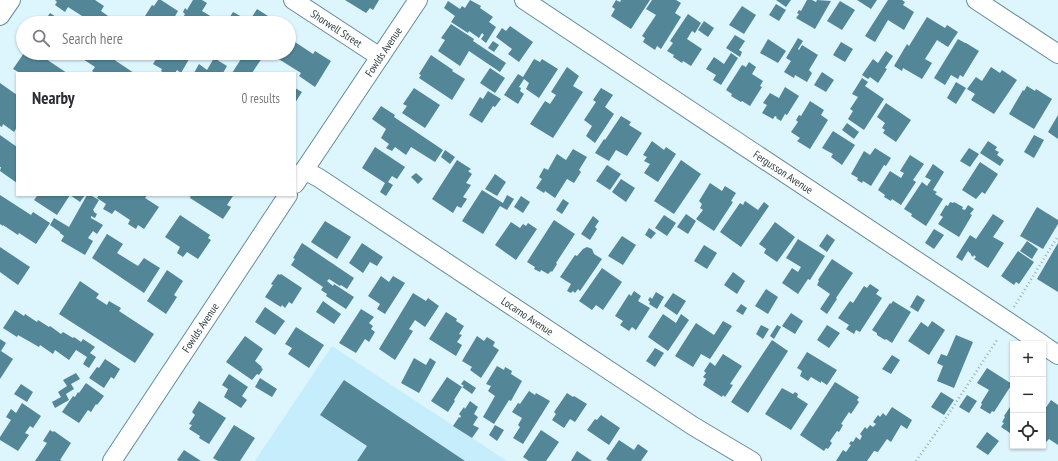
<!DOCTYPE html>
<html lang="en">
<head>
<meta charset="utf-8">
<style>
	body { margin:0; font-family:"PT Sans Narrow",sans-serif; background:#f7f7f7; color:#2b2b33 }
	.controls { position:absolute; right:12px; bottom:12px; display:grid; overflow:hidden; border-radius:0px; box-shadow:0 1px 3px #0004 }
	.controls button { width:36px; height:36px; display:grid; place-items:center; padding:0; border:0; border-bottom:1px solid #e1e1e2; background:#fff; color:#2b2b33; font:20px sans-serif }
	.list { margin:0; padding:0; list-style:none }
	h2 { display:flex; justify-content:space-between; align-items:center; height:52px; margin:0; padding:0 16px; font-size:17px }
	h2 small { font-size:13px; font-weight:400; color:#7c7c81 }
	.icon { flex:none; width:22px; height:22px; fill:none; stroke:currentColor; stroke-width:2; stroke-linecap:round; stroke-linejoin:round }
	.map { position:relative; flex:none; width:1058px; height:461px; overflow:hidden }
	.search { position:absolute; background:#fff; box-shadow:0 1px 3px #0004; left:16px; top:16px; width:280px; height:44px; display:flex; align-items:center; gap:10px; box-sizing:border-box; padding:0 14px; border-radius:22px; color:#7c7c81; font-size:15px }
	.panel { position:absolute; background:#fff; box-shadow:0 1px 3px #0004; left:16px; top:72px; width:280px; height:124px; border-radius:0px }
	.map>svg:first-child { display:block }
	.built { fill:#c5edfb }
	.building { fill:#538697 }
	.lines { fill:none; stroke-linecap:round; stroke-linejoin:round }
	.minor-casing { stroke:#668c99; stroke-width:20 }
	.path { stroke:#99afb5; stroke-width:2.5; stroke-dasharray:1 3; stroke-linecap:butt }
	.minor { stroke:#fff; stroke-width:18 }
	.labels { text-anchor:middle; stroke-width:4; stroke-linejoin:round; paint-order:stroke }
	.street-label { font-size:11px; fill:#2f4045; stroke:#fff }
</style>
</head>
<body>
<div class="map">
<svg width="1058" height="461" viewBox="0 0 1058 461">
	<rect width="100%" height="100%" fill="#ddf5fd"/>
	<path class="built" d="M 332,346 L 507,461 L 255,461 Z"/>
	<g class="building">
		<path d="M 55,0 L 95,0 L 104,6 L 101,11 L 111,18 L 108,23 L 97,23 L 94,21 L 93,23 L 68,7 L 65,12 L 55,5 L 57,2 Z"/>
		<path d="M 158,0 L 161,0 L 178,11 L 171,23 L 150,23 L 145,20 L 147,17 L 145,16 L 152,5 L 154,6 Z"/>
		<path d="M 193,0 L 202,0 L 207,3 L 202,11 L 212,17 L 209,23 L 180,23 L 185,14 L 183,12 L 185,8 L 187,10 Z"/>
		<path d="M 345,0 L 379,0 L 373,10 L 370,8 L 366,13 Z"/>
		<path d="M 470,0 L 481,6 L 480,8 L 493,17 L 489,22 L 496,27 L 486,43 L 481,39 L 484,35 L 482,33 L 479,38 L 469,31 L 468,33 L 451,22 L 455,16 L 444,8 L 448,1 L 460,9 L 462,6 L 465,8 Z"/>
		<path d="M 616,0 L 620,2 L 621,0 L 650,0 L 631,29 L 611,16 L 615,9 L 612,7 Z"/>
		<path d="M 652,0 L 676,0 L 681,3 L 675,13 L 681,17 L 661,49 L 657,46 L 655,50 L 643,42 L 645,38 L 642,36 L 656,15 L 646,9 Z"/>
		<path d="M 776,0 L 791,0 L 786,7 Z"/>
		<path d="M 807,0 L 812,0 L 816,2 L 817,0 L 831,1 L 815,29 L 796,18 L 799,14 L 797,13 L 799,10 L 801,11 Z"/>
		<path d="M 857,0 L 877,0 L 871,9 Z"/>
		<path d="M 888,0 L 902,0 L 905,2 L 903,5 L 914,12 L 904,30 L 888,20 L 875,42 L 865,36 Z"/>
		<path d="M 840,1 L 855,10 L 842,30 L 827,21 Z"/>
		<path d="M 776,4 L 786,10 L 779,21 L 769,15 Z"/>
		<path d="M 742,6 L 756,15 L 744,34 L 729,25 Z"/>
		<path d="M 257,9 L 268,16 L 263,23 L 254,23 L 250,20 Z"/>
		<path d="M 233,12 L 244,18 L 242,21 L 245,23 L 226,23 Z"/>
		<path d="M 50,13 L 65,23 L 39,23 L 43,17 L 46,19 Z"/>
		<path d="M 688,14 L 701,23 L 695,33 L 692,31 L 687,39 L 702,49 L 691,66 L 683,61 L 682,63 L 673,57 L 674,55 L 667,51 L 673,43 L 670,41 Z"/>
		<path d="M 927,17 L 945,28 L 947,25 L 958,32 L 948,47 L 937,40 L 925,59 L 932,63 L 922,79 L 903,68 L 902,71 L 894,66 L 907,44 L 909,46 Z"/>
		<path d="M 704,21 L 714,28 L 708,37 L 698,30 Z"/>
		<path d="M 451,24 L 474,39 L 473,41 L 506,63 L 500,72 L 469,51 L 460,66 L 438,51 L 445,40 L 441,38 Z"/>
		<path d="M 510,26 L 533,42 L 519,62 L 508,54 L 512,49 L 496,37 L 502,28 L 506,31 Z"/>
		<path d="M 735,35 L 745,41 L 739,50 L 742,52 L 740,57 L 726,48 Z"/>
		<path d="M 289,38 L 313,54 L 315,51 L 331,61 L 315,87 L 299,76 L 301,73 L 269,53 L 289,53 Z"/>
		<path d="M 798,38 L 803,41 L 798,49 L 799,50 L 802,45 L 818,55 L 809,70 L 812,73 L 807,82 L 795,75 L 794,78 L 784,72 L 791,61 L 786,58 Z"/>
		<path d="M 768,39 L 786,51 L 778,63 L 760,53 Z"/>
		<path d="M 958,39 L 965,43 L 966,43 L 979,51 L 963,77 L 960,75 L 958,79 L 951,75 L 945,85 L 934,78 Z"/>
		<path d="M 493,41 L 499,45 L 494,52 L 488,48 Z"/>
		<path d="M 841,42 L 853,49 L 845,62 L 833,55 Z"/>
		<path d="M 886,51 L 893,56 L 885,68 L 887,69 L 878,83 L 870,77 L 868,79 L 862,75 L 873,59 L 878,63 Z"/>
		<path d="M 24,53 L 37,53 L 67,73 L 20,73 L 13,69 Z"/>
		<path d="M 74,53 L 104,53 L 134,73 L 95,73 L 92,71 L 95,67 Z"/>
		<path d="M 160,53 L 190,53 L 192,54 L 181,73 L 177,70 L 175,73 L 164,73 L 161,71 L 162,69 L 153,64 Z"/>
		<path d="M 245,53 L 254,53 L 262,58 L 252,73 L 232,73 Z"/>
		<path d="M 731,53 L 738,58 L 721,85 L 713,80 L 716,75 L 706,69 L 714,57 L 724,64 Z"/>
		<path d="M 431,55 L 453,70 L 452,71 L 465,79 L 452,100 L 419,78 L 421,75 L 419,74 Z"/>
		<path d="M 214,58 L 227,66 L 223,73 L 194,73 L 199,64 L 207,70 Z"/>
		<path d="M 534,59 L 540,62 L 542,59 L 558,69 L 539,98 L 526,89 L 529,83 L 524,79 L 519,87 L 521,88 L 520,91 L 524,94 L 518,104 L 504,95 L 518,74 L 523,77 Z"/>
		<path d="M 749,62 L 756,67 L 752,74 L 763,81 L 760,86 L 762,87 L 750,106 L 742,101 L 741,102 L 731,96 L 732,94 L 726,90 L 742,65 L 746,67 Z"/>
		<path d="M 567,67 L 579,76 L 573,86 L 583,92 L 553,138 L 530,124 L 545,101 L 550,104 L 556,95 L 551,92 Z"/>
		<path d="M 991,67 L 1000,73 L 1002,70 L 1017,80 L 994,114 L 971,100 L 975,94 L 967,89 L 976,77 L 982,81 Z"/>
		<path d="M 490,68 L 505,78 L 495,93 L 480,83 Z"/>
		<path d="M 822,72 L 834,80 L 826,92 L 814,85 Z"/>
		<path d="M 862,78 L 868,82 L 865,86 L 884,99 L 864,130 L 848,119 L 853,111 L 850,109 L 858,97 L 852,94 Z"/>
		<path d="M 956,82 L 966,88 L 956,104 L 947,98 Z"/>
		<path d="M 0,83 L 17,95 L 17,127 L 14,132 L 3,124 L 2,127 L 0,126 Z"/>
		<path d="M 1027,86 L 1035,91 L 1036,89 L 1052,99 L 1034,129 L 1009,114 L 1023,90 L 1024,91 Z"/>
		<path d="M 785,87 L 799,96 L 787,115 L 785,114 L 781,121 L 776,118 L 777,117 L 775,116 L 773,119 L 762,113 L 767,105 L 763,103 L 770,93 L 779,98 Z"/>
		<path d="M 295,88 L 302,92 L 295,103 Z"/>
		<path d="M 414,88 L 440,105 L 425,128 L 402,113 L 407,106 L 403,104 Z"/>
		<path d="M 601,88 L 613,95 L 605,107 L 614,114 L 595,143 L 586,136 L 592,126 L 584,120 L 596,102 L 593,100 Z"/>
		<path d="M 488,91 L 501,99 L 495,107 L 493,106 L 482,123 L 469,115 L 480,97 L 483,99 Z"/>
		<path d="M 810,101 L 824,110 L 821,115 L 828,120 L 810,149 L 797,141 L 800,138 L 791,132 L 798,122 L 796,120 L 799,115 L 801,116 Z"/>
		<path d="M 886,103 L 911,120 L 896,142 L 883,133 L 885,130 L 882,128 L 885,123 L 877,117 Z"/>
		<path d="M 381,106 L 395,115 L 394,117 L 443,150 L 435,162 L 411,147 L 406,155 L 395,147 L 392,151 L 386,148 L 389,144 L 381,138 L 386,129 L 372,119 Z"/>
		<path d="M 1058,115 L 1058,139 L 1048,132 Z"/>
		<path d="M 621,116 L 631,122 L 629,125 L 642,133 L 627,156 L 616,150 L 609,161 L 595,153 L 604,139 L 605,140 Z"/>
		<path d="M 847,123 L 859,132 L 854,139 L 842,130 Z"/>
		<path d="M 833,131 L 855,145 L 842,165 L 831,157 L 833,154 L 822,148 Z"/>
		<path d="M 0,135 L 17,147 L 17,183 L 0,171 L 1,167 L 0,167 Z"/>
		<path d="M 1034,135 L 1044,140 L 1034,158 L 1024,152 Z"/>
		<path d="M 652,141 L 664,150 L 666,147 L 676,154 L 658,182 L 644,173 L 650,164 L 644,161 L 647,157 L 643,155 Z"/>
		<path d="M 988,141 L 997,147 L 995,150 L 999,152 L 997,155 L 1004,160 L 1000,166 L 980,153 Z"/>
		<path d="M 375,147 L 405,167 L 397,179 L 392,176 L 388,182 L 393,185 L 386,196 L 380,192 L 385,183 L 362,168 Z"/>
		<path d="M 875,148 L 891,158 L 886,166 L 884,165 L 871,186 L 863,181 L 862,183 L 857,180 L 858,178 L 851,174 L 864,151 L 870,155 Z"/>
		<path d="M 969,148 L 979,154 L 970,167 L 960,161 Z"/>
		<path d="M 573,149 L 587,157 L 579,170 L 581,172 L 574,183 L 567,179 L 555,198 L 545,191 L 544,193 L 536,188 L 542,179 L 539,177 L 544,168 L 548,170 L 557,154 L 566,160 Z"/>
		<path d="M 445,150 L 455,157 L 450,164 L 441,157 Z"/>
		<path d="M 910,155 L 924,164 L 913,180 L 916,182 L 901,205 L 892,199 L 891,201 L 884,197 L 885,195 L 878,190 L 890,171 L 901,178 L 904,173 L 900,171 Z"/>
		<path d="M 457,160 L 471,169 L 468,171 L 472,174 L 466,183 L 471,185 L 463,197 L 467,199 L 461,208 L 457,206 L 453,213 L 432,199 Z"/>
		<path d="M 681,160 L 701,174 L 674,214 L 654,201 Z"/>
		<path d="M 980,162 L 998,174 L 985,194 L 982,192 L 976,199 L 962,190 Z"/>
		<path d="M 933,164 L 944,172 L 933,190 L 937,192 L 935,194 L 943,199 L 926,226 L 911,216 L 912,214 L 904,209 L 922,182 L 927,186 L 931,180 L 925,177 Z"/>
		<path d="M 607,165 L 621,174 L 610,190 L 596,181 Z"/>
		<path d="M 416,173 L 423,179 L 418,184 L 411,177 Z"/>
		<path d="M 495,174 L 506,182 L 497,196 L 485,189 Z"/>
		<path d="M 621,179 L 635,188 L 626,202 L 612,192 Z"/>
		<path d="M 710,183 L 722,191 L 725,186 L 736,193 L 731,201 L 733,202 L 714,231 L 696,219 L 703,210 L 700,208 L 702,204 L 699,201 Z"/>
		<path d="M 482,190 L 503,203 L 507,195 L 514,199 L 507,210 L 500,206 L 483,234 L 462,221 Z"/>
		<path d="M 0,195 L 31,215 L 33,212 L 50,223 L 36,244 L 19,233 L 18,235 L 3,225 L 3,226 L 0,224 Z"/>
		<path d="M 35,195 L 85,195 L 80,202 L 70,195 L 57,215 L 34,200 L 37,196 Z"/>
		<path d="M 87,195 L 90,195 L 99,200 L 93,210 L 94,211 L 94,212 L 97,214 L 95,218 L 91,216 L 91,218 L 103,225 L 97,234 L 93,231 L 88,238 L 93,241 L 85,255 L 61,241 L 64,236 L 60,233 L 60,232 L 50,225 L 54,218 L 69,227 Z"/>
		<path d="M 99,195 L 147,195 L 145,198 L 159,207 L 144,229 L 138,225 L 136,229 L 128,224 L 130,220 L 115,210 L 112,214 L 103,209 L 106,204 L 97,198 Z"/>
		<path d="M 191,195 L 231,195 L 233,196 L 227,205 L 231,207 L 223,219 L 190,198 Z"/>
		<path d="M 521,196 L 530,202 L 523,213 L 514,207 Z"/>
		<path d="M 563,199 L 569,203 L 562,214 L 556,210 Z"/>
		<path d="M 745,201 L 758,210 L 764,202 L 769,206 L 741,247 L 720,232 L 740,203 L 743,205 Z"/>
		<path d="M 950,202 L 953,203 L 954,202 L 963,207 L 962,209 L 965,210 L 968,205 L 974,209 L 970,214 L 972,215 L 959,237 L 938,224 L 943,217 L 940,215 L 946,205 L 948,206 Z"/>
		<path d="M 1037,207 L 1058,220 L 1058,224 L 1043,249 L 1020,236 Z"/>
		<path d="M 686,214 L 696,221 L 688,234 L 677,227 Z"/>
		<path d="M 993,214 L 1004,221 L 993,237 L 1004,243 L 988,268 L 974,259 L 976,257 L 974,255 L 973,257 L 971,255 L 971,254 L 968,251 L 962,261 L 956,257 L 970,235 L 976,239 Z"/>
		<path d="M 180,215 L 210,235 L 208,238 L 211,240 L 198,259 L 187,252 L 183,257 L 177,253 L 180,247 L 165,237 Z"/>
		<path d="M 664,215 L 676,223 L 667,236 L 655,228 Z"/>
		<path d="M 593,216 L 599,221 L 595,227 L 597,229 L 590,240 L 581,234 Z"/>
		<path d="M 554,220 L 575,234 L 556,263 L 557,264 L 552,272 L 551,271 L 548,274 L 541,270 L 540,272 L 534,269 L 535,267 L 527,262 Z"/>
		<path d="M 325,221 L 351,237 L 337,259 L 311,242 Z"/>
		<path d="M 511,222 L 520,228 L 523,224 L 526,226 L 528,223 L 537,229 L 516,260 L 495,245 Z"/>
		<path d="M 775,222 L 795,237 L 777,262 L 764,253 L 766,249 L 759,244 Z"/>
		<path d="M 649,228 L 656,233 L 651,239 L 645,235 Z"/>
		<path d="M 934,229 L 944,235 L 934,249 L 925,243 Z"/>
		<path d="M 107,234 L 123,244 L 117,253 L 138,266 L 144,258 L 160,268 L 144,293 L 92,258 Z"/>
		<path d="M 827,234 L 835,240 L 827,252 L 819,246 Z"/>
		<path d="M 622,236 L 636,245 L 623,265 L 608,256 Z"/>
		<path d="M 798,239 L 825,256 L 810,280 L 808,279 L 798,294 L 782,283 L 792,268 L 798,272 L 801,267 L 786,258 Z"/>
		<path d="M 1027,241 L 1038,249 L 1032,259 L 1020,251 Z"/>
		<path d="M 302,243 L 354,278 L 347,289 L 341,285 L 340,286 L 329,279 L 327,281 L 333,286 L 334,284 L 354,297 L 346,309 L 326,296 L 327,294 L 321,290 L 323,287 L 291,265 L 295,259 L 293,258 Z"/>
		<path d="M 362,243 L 383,257 L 377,266 L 370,262 L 363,273 L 349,263 Z"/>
		<path d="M 1058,243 L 1058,292 L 1037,279 Z"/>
		<path d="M 704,245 L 717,253 L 707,269 L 694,261 Z"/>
		<path d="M 0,247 L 30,267 L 18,285 L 0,272 Z"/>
		<path d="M 587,247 L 592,249 L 594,254 L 602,259 L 580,291 L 578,289 L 575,293 L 573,291 L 571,293 L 567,291 L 571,284 L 560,277 L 575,255 L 577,256 L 583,249 Z"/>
		<path d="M 1018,251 L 1034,262 L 1019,284 L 1016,282 L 1014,285 L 1001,276 Z"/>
		<path d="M 832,259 L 853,273 L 836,298 L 837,299 L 827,314 L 820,309 L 830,294 L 817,285 L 819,281 L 818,280 Z"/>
		<path d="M 602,268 L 622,282 L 603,310 L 596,305 L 592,310 L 579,301 Z"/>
		<path d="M 167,270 L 183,281 L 174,295 L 177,297 L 166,314 L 147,301 Z"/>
		<path d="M 733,272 L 745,281 L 737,294 L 724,285 Z"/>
		<path d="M 278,274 L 280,275 L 281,274 L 302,288 L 292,304 L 289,302 L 285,308 L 282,305 L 281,307 L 265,297 L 273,285 L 271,284 Z"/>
		<path d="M 381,276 L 389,282 L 393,276 L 405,283 L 385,314 L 377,309 L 380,304 L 368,296 Z"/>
		<path d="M 80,281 L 99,294 L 96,298 L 107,305 L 109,301 L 121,308 L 119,311 L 154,334 L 135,363 L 59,314 Z"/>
		<path d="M 870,284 L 879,290 L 876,294 L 882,298 L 860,332 L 856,330 L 854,334 L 846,329 L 849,325 L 838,318 L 850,301 L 853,303 L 864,286 L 867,288 Z"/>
		<path d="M 766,289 L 778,297 L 768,314 L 755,306 Z"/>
		<path d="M 634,291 L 641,296 L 638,301 L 650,308 L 636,330 L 632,327 L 629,331 L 620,325 L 623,321 L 615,316 L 629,294 L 631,296 Z"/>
		<path d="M 656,292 L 664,297 L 657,309 L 649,304 L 650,302 L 648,300 L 650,297 L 652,299 Z"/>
		<path d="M 413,293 L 426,301 L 428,298 L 439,306 L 425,327 L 415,320 L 409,329 L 413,331 L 395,360 L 379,349 Z"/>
		<path d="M 673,293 L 686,301 L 677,315 L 664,306 Z"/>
		<path d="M 917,295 L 925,300 L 918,312 L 910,307 Z"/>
		<path d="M 323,301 L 341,314 L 334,324 L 316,312 Z"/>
		<path d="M 893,301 L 911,312 L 892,343 L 886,339 L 885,340 L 877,335 L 877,333 L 872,330 L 890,303 L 891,304 Z"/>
		<path d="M 741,304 L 747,308 L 743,315 L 736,311 Z"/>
		<path d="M 265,307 L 285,321 L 275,335 L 255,322 Z"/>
		<path d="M 361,309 L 374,317 L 369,323 L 373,326 L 371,329 L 375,332 L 369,342 L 365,339 L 356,353 L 339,343 Z"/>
		<path d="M 15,310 L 24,316 L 25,314 L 37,322 L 38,320 L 49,327 L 50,326 L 61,334 L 63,332 L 73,338 L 74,337 L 81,342 L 83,339 L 95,347 L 90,353 L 96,357 L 89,368 L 83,364 L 87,357 L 76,350 L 69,360 L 55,350 L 53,354 L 40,345 L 39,347 L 18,335 L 17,337 L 3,328 Z"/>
		<path d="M 446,312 L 457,319 L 456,321 L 464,326 L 459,334 L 462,335 L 457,342 L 462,345 L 456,356 L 429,339 Z"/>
		<path d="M 791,313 L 803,321 L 795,334 L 782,326 Z"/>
		<path d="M 663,314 L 676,323 L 681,314 L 689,320 L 668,351 L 648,337 Z"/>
		<path d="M 723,321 L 732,326 L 710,359 L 701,354 L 693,367 L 675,356 L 696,323 L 714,335 Z"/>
		<path d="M 932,321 L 945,330 L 929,355 L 908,341 L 921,322 L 928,327 Z"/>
		<path d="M 761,325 L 769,329 L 763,339 L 756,334 Z"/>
		<path d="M 777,325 L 781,327 L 774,339 L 770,336 Z"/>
		<path d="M 827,325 L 840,333 L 829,348 L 817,340 Z"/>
		<path d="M 296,327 L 324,345 L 309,368 L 288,354 L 292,348 L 285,344 Z"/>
		<path d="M 956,335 L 973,342 L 954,388 L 937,381 L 943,366 L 937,363 L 941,354 L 947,356 Z"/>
		<path d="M 245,336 L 263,349 L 255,361 L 262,367 L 261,368 L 263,369 L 259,375 L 257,374 L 252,380 L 226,362 Z"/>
		<path d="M 477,336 L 484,341 L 487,337 L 495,342 L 493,346 L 499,350 L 481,378 L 470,370 L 472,367 L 462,361 Z"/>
		<path d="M 0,339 L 6,343 L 1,351 L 13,359 L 0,379 Z"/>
		<path d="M 772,340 L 788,351 L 748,413 L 731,402 Z"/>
		<path d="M 655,348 L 664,353 L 655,367 L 646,361 Z"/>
		<path d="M 807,352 L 837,370 L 827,385 L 821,381 L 821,383 L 811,377 L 808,381 L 800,376 L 802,371 L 797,368 Z"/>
		<path d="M 723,354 L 742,366 L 730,384 L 733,385 L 725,397 L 723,395 L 722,397 L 703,385 L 706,379 L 703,377 L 706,373 L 704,371 L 710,362 L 715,366 Z"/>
		<path d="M 892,355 L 900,360 L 891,374 L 882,369 Z"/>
		<path d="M 414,358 L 426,365 L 430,358 L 436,362 L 419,393 L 401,383 Z"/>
		<path d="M 105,359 L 120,369 L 114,379 L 111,377 L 104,388 L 89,378 L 97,367 L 99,368 Z"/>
		<path d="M 497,366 L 504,370 L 505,367 L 512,371 L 511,374 L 522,381 L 511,401 L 509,400 L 494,424 L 483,417 L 495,396 L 488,391 L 491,386 L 486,384 Z"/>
		<path d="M 987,368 L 1012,384 L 994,412 L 992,411 L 990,414 L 980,408 L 982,404 L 981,403 L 989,390 L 977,383 Z"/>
		<path d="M 76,373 L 80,379 L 71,384 L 74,389 L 66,394 L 69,400 L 55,408 L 52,402 L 61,397 L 58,392 L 67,386 L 63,380 Z"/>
		<path d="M 229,374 L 248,387 L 242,396 L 247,400 L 241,408 L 224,397 L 228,389 L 222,385 Z"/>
		<path d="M 447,377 L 462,387 L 454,400 L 455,401 L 448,412 L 431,401 Z"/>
		<path d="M 260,378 L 277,389 L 272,397 L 255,387 Z"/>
		<path d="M 344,380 L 465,461 L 357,461 L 367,446 L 320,415 Z"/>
		<path d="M 464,380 L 476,388 L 472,394 L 462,387 L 464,386 L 461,384 Z"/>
		<path d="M 835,382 L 859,397 L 857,400 L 859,402 L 851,414 L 849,412 L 841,424 L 843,425 L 839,432 L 837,431 L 830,441 L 832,443 L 828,449 L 826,448 L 824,451 L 800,435 Z"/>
		<path d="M 86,383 L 104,396 L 97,405 L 96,404 L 91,412 L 88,410 L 79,423 L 62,412 L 73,396 L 75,397 L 78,392 L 79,393 Z"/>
		<path d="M 21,384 L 33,392 L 27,402 L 14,394 Z"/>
		<path d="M 782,388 L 793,394 L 795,392 L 798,394 L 797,397 L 808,404 L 791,430 L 765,414 Z"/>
		<path d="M 529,391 L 535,395 L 536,393 L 550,401 L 523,444 L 513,438 L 520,427 L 518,425 L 522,418 L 512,412 L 518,403 L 520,404 Z"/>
		<path d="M 941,392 L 954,400 L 944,415 L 931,407 Z"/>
		<path d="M 567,393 L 573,397 L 574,396 L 587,404 L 575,422 L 570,419 L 564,428 L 552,420 L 556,414 L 554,412 Z"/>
		<path d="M 967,395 L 977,401 L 969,413 L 959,407 Z"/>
		<path d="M 1013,398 L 1013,435 L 1001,427 L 1004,423 L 1002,422 L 1005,417 L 1004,416 L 1012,404 L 1010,402 Z"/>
		<path d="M 1051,400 L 1058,405 L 1058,445 L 1049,439 L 1046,442 L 1043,440 L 1043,412 Z"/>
		<path d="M 199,401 L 226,418 L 209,444 L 199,438 L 200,436 L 189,429 L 192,425 L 189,424 L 195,415 L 192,412 Z"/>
		<path d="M 470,401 L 478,407 L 474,414 L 478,417 L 473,425 L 479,428 L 472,438 L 453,426 L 459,417 L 460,418 L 461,416 L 459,414 L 464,407 L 465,409 Z"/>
		<path d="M 22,403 L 41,416 L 33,428 L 30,426 L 25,433 L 29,435 L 18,451 L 0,440 L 0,437 L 11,420 L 6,417 L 11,409 L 16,413 Z"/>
		<path d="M 892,407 L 912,420 L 907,429 L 901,425 L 891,442 L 887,439 L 878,452 L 874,451 L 867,461 L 836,461 L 843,450 L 846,452 L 851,445 L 849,444 L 851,441 L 853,442 L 856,437 L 860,440 L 862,436 L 860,434 L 865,427 L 867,429 L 870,425 L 873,427 L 876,424 L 873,422 L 878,415 L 880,417 L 883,413 L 886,416 Z"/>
		<path d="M 601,415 L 620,428 L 609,445 L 587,430 L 595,419 L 597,420 Z"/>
		<path d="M 234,425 L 255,438 L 240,461 L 218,461 L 213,458 Z"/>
		<path d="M 495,425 L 504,430 L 497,441 L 489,435 Z"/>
		<path d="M 50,430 L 53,432 L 54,431 L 71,443 L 60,460 L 62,461 L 35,461 L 47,443 L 43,441 Z"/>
		<path d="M 541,430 L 559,442 L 546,461 L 529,461 L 523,457 Z"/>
		<path d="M 987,432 L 999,441 L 988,455 L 976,447 Z"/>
		<path d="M 619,440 L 634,450 L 638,444 L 648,451 L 641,461 L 609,461 L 606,459 Z"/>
		<path d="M 184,450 L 201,461 L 179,461 L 177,460 Z"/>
		<path d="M 577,451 L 592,461 L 571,461 Z"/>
	</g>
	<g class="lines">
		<g class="minor-casing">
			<g id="minor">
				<path id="s1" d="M 293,0 L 380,57"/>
				<path id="s2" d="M 524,0 L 1042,344"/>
				<path d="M 976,0 L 1058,54"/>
				<path d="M 0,16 L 11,0"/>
				<path id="s3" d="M 304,170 L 319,178 L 693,426 L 752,461"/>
				<path id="s4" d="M 295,184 L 418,0"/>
				<path d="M 1043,345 L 1058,355"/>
				<path id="s5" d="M 112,461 L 288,195"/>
			</g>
		</g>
		<g class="path">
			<path d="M 1014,307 L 1058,236"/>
			<path d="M 916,461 L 938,430 L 997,340"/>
		</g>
		<use href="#minor" class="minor"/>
	</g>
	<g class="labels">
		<g class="street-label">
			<text dy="4" stroke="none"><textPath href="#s1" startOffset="52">Shorwell Street</textPath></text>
			<text dy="4" stroke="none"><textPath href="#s4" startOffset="159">Fowlds Avenue</textPath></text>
			<text dy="4" stroke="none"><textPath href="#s2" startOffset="311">Fergusson Avenue</textPath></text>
			<text dy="4" stroke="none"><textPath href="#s3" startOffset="267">Locarno Avenue</textPath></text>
			<text dy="4" stroke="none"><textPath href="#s5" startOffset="160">Fowlds Avenue</textPath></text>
		</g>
	</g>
</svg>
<div class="controls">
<button>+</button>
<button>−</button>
<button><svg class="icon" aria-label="locate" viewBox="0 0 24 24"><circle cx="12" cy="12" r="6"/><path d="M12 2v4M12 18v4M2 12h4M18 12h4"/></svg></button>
</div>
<div class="search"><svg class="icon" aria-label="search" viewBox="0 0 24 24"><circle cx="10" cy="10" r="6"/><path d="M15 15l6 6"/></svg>Search here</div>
<section class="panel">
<h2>Nearby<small>0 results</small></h2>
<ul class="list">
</ul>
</section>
</div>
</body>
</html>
